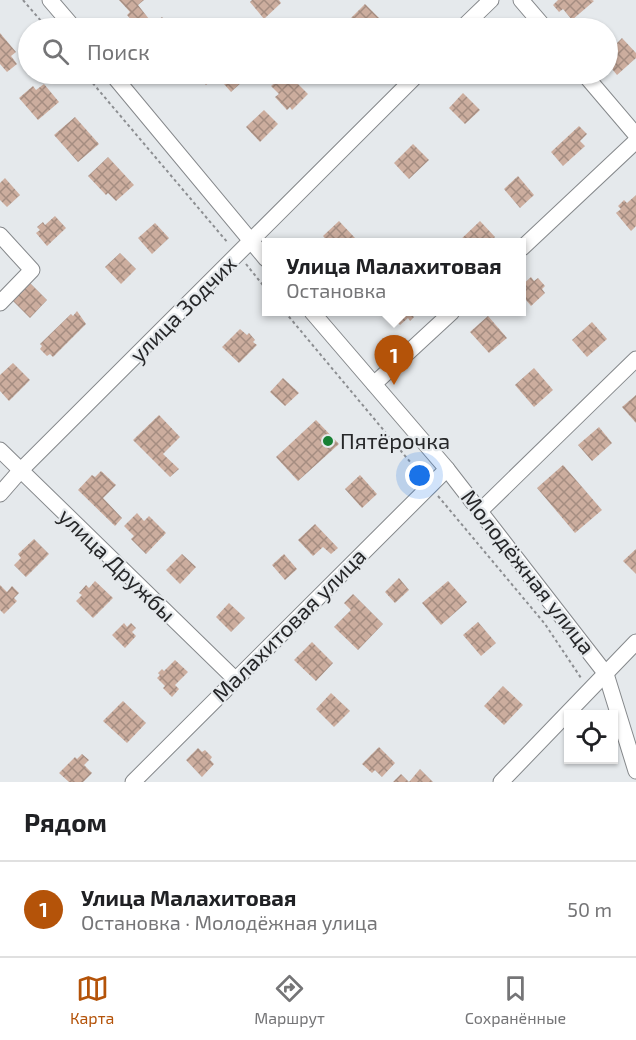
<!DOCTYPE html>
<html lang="ru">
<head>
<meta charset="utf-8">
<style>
	body { margin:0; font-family:"Exo 2",sans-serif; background:#f6f6f6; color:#202124 }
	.controls { position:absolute; right:18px; bottom:18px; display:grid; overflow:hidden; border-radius:0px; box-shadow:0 2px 4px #0004 }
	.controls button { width:54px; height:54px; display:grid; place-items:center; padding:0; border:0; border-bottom:2px solid #e0e0e0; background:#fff; color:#202124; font:30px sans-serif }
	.you { position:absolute; left:420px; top:476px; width:21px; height:21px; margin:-15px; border:4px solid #fff; border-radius:50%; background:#1a73e8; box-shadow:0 0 0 9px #1a73e833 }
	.badge { display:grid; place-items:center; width:39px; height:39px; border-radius:50%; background:#b45309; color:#fff; font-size:20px; font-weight:700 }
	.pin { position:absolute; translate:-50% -50px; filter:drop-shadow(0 2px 3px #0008) }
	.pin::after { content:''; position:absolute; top:32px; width:21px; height:18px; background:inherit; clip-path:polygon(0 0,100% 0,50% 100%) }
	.popup { position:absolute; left:262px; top:238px; width:264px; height:78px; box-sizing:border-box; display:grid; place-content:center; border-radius:0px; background:#fff; filter:drop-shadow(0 2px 4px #0005); font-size:20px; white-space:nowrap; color:#757577 }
	.popup b { font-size:22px; color:#202124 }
	.popup::after { content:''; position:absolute; left:50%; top:100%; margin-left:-12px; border:12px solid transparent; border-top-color:#fff }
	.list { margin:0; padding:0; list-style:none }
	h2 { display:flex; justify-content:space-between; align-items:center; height:78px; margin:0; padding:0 24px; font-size:26px }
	h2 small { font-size:20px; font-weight:400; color:#757577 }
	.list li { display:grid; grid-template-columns:39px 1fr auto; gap:18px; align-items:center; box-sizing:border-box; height:96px; padding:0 24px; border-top:2px solid #e0e0e0 }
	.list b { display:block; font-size:22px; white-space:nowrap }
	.list p { margin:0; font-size:20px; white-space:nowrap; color:#757577 }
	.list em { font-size:20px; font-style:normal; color:#757577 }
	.icon { flex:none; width:33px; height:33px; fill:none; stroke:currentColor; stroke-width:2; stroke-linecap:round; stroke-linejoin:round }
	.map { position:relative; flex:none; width:636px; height:782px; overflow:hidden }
	.search { position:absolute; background:#fff; box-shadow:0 2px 4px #0004; left:18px; right:18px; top:18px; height:66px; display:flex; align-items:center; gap:15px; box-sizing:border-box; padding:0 21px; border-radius:33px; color:#757577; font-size:22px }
	.sheet { height:174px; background:#fff }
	nav { display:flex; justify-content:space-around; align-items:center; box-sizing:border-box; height:84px; border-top:2px solid #e0e0e0; background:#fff; font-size:16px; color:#757577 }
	nav a { display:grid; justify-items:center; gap:3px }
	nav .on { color:#b45309 }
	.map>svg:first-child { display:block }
	.building { fill:url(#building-cross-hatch) }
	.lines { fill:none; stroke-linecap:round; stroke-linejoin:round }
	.minor-casing { stroke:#85888b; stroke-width:17 }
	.path { stroke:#8c8e91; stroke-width:2; stroke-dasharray:3 3; stroke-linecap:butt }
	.minor { stroke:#fff; stroke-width:15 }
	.poi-dot { fill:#178034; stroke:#e5e9ec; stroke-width:2 }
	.labels { text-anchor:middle; stroke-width:4.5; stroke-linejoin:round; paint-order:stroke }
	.street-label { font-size:22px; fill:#262729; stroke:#e5e9ec }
	.poi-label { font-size:22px; fill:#262729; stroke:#e5e9ec; text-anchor:start }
</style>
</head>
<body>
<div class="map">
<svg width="636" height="782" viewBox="0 0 636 782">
	<defs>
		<pattern id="building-cross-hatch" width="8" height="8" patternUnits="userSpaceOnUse" patternTransform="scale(1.5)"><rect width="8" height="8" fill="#ccad9e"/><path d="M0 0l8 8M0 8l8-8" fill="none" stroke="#a58d81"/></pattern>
	</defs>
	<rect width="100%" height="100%" fill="#e5e9ec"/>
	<g class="building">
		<path d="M 119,0 L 144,0 L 138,5 L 149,19 L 138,28 L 127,15 L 130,12 Z"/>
		<path d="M 252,0 L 279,0 L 281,3 L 264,19 L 250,2 Z"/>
		<path d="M 558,0 L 592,0 L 594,1 L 572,20 L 563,9 L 559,12 L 553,5 Z"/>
		<path d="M 365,4 L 381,20 L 373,28 L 365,28 L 362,26 L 356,28 L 348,21 Z"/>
		<path d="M 162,17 L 171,28 L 149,28 Z"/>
		<path d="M 0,33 L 16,52 L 11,56 L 17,64 L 7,72 L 0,64 Z"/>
		<path d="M 622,38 L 636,53 L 636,58 L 617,75 L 608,64 L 608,58 L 611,55 L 608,53 L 614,48 L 613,47 Z"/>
		<path d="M 180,74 L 211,74 L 215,78 L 206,85 L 198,76 L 189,84 Z"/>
		<path d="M 236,74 L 243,81 L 231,92 L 224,84 Z"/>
		<path d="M 505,74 L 531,74 L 532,75 L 525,81 L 521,77 L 515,83 Z"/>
		<path d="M 282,76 L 289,83 L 293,79 L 308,94 L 292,110 L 290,107 L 287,110 L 275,97 L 279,94 L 271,86 Z"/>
		<path d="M 44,84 L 59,102 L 38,120 L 19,98 L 33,86 L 36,90 Z"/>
		<path d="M 463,93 L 480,110 L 465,124 L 449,108 Z"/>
		<path d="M 264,110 L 278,124 L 260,142 L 246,127 Z"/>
		<path d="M 75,117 L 99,144 L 78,162 L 54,135 Z"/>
		<path d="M 579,126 L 587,134 L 580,141 L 585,146 L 563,166 L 551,152 Z"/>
		<path d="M 413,144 L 429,160 L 409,179 L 394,163 Z"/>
		<path d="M 108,157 L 134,185 L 116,201 L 108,193 L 106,195 L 88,176 Z"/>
		<path d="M 518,176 L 534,195 L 520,208 L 504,189 Z"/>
		<path d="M 5,178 L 20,195 L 7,207 L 0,200 L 0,183 Z"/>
		<path d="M 636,195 L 636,226 L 631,231 L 616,213 L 621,209 L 618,206 L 624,200 L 627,203 Z"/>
		<path d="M 55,216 L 66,228 L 47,246 L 36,233 L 40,230 L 37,227 L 43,222 L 45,225 Z"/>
		<path d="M 339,221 L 355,238 L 351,243 L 329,243 L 323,236 Z"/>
		<path d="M 480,221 L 495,237 L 489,243 L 457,243 Z"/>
		<path d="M 155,223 L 169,238 L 152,254 L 138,238 Z"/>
		<path d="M 120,253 L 136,269 L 121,284 L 105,267 Z"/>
		<path d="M 531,277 L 534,281 L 538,278 L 545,286 L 542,289 L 545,293 L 531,306 L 522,295 L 522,285 Z"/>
		<path d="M 29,282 L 47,300 L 30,318 L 12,300 Z"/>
		<path d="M 77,311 L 86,324 L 53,357 L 50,354 L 47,356 L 40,349 L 42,346 L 40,344 L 71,314 L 73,316 Z"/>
		<path d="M 387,312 L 414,312 L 411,314 L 414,317 L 410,321 L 408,318 L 400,325 Z"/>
		<path d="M 488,316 L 507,338 L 489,353 L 470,332 Z"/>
		<path d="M 592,322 L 607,339 L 587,357 L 572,340 Z"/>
		<path d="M 240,329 L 247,335 L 249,333 L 255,340 L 253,342 L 257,345 L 239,363 L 222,347 Z"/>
		<path d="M 13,363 L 30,380 L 9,401 L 0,391 L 0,375 Z"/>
		<path d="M 534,368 L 553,390 L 534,407 L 515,385 Z"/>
		<path d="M 283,378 L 299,393 L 285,406 L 270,392 Z"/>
		<path d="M 636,395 L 636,423 L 622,407 Z"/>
		<path d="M 159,415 L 180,437 L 163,454 L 179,469 L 170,477 L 133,440 Z"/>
		<path d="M 316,420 L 339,444 L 298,481 L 276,457 Z"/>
		<path d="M 599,427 L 612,443 L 592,461 L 578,445 Z"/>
		<path d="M 563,465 L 602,510 L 575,533 L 537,488 Z"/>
		<path d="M 101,471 L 116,485 L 103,498 L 122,518 L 115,526 L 78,490 L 92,475 L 95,477 Z"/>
		<path d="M 360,475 L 377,494 L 362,508 L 345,489 Z"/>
		<path d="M 137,513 L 144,521 L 149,516 L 166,533 L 146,554 L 131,539 L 134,536 L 124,526 Z"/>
		<path d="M 315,524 L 338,548 L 331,554 L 323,547 L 313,556 L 298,540 Z"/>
		<path d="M 34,539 L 49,554 L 26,577 L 14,565 L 21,558 L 18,554 Z"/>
		<path d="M 636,549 L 636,574 L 623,561 Z"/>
		<path d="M 182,554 L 196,567 L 180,584 L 166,570 Z"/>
		<path d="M 284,554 L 297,569 L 285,580 L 272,565 Z"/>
		<path d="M 399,578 L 409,590 L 395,603 L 385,592 Z"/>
		<path d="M 95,581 L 113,598 L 93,618 L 76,601 L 82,595 L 79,593 L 86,585 L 89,588 Z"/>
		<path d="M 448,581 L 467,602 L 441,625 L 422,603 Z"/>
		<path d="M 0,585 L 7,592 L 12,586 L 19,593 L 14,598 L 17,601 L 4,614 L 0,610 Z"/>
		<path d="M 353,594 L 383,624 L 358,650 L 334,627 L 351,610 L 344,603 Z"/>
		<path d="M 229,603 L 245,618 L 231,632 L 216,617 Z"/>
		<path d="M 478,622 L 496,643 L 481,656 L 463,635 Z"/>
		<path d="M 124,623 L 127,627 L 131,623 L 136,628 L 132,632 L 136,636 L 125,648 L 112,635 Z"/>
		<path d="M 312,642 L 333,663 L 316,681 L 294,660 Z"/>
		<path d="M 175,660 L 188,672 L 175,685 L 179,689 L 172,697 L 163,688 L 165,686 L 157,678 L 160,675 L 158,673 L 162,669 L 164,671 Z"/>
		<path d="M 503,686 L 523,705 L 504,725 L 484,706 Z"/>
		<path d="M 331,693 L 350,711 L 334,727 L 316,709 Z"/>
		<path d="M 123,701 L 146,723 L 127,743 L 103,721 Z"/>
		<path d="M 379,747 L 395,763 L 382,777 L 375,770 L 372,773 L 362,764 Z"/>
		<path d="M 198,748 L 202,752 L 205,750 L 212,757 L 210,760 L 214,764 L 202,777 L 186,760 Z"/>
		<path d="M 82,754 L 89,760 L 84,765 L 92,773 L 83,782 L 69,782 L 59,773 L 75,757 L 77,759 Z"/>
		<path d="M 420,769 L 433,782 L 393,782 L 401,774 L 409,782 Z"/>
	</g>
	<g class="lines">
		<g class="minor-casing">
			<g id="minor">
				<path d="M 50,0 L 74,28"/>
				<path d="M 521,0 L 545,28"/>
				<path d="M 462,28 L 491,0"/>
				<path d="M 112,74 L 266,259"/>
				<path d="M 584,74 L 636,135"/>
				<path d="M 0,235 L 32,270 L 0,303"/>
				<path d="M 522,248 L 636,141"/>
				<path d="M 312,312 L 447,469 L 606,674 L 636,771"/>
				<path d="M 374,384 L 452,312"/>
				<path d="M 0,450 L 235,679"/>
				<path d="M 0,494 L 20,471 L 418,74"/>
				<path d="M 480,511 L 636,359"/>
				<path d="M 133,782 L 447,469"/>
				<path d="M 501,782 L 636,642"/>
			</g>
		</g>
		<g class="path">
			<path d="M 23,0 L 47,28"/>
			<path d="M 85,74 L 228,243"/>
			<path d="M 246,264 L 266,289"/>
			<path d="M 285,312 L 421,475"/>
			<path d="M 438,496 L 545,624 L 581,678"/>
		</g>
		<use href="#minor" class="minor"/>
	</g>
	<circle class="poi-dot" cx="328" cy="441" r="6"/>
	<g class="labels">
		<g class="street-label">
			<text transform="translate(183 309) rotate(-45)" y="8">улица Зодчих</text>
			<text transform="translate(117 565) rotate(44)" y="8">улица Дружбы</text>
			<text transform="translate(528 572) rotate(52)" y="8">Молодёжная улица</text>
			<text transform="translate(289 625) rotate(-45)" y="8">Малахитовая улица</text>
		</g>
		<g class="poi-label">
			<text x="340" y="449">Пятёрочка</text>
		</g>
	</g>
</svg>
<div class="controls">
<button><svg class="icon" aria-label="locate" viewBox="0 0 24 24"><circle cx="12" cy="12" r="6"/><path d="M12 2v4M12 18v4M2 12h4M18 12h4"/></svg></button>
</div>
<div class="you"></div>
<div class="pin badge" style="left:394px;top:385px">1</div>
<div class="popup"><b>Улица Малахитовая</b>Остановка</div>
<div class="search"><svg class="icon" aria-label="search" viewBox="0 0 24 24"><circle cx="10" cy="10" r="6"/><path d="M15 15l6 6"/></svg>Поиск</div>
</div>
<section class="sheet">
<h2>Рядом<small></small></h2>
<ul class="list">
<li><span class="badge">1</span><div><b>Улица Малахитовая</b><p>Остановка · Молодёжная улица</p></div><em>50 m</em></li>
</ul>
</section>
<nav>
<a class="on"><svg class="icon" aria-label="map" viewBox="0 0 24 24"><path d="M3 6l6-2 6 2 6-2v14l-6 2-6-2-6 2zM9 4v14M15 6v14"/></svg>Карта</a>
<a><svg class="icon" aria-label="directions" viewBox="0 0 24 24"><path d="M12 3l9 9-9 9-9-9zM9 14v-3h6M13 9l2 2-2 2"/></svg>Маршрут</a>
<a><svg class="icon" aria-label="saved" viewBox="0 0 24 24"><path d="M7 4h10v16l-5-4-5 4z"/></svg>Сохранённые</a>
</nav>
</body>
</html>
